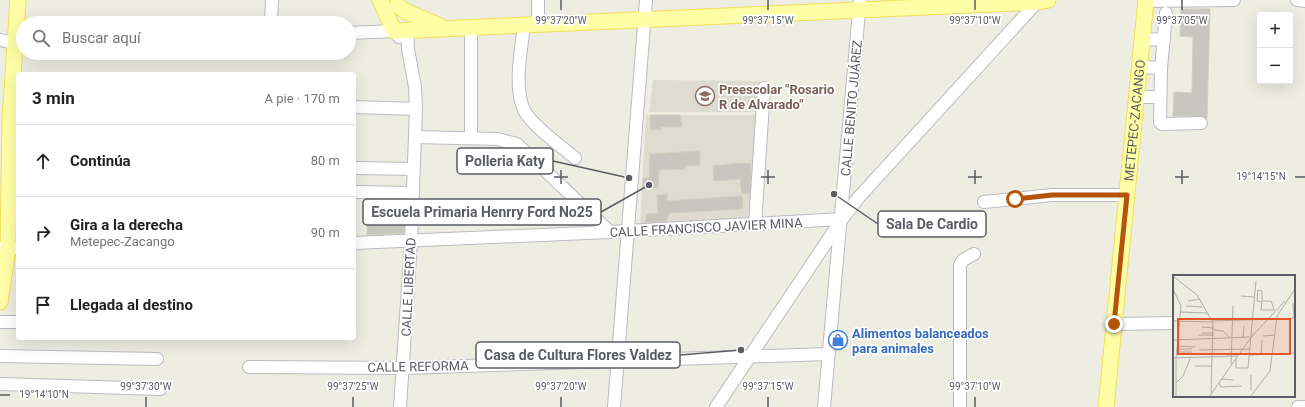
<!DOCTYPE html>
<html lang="es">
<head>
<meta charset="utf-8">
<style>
	body { margin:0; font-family:Roboto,sans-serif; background:#f2f2f2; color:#222 }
	.controls { position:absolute; right:12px; top:12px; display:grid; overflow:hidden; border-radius:4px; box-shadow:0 4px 16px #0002 }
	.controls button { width:36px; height:36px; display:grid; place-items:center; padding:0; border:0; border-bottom:1px solid #e0e0e0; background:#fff; color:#222; font:20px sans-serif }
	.stop { position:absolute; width:12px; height:12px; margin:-9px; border:3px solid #b45309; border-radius:50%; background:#fff }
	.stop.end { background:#b45309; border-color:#fff; box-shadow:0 1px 4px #0008 }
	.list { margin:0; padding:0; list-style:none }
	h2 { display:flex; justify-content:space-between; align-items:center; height:52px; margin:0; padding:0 16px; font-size:17px }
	h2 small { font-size:13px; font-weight:400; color:#767676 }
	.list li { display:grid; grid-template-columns:26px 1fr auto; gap:12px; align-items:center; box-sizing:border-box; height:72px; padding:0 16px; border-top:1px solid #e0e0e0 }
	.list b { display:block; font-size:15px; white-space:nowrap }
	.list p { margin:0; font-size:13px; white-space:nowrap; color:#767676 }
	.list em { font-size:13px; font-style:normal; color:#767676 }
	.icon { flex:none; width:22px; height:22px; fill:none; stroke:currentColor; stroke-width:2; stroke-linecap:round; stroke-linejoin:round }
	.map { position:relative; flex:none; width:1305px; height:407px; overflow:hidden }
	.search { position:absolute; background:#fff; box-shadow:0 4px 16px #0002; left:16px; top:16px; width:340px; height:44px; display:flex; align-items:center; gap:10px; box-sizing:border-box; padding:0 14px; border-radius:22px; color:#767676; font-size:15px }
	.panel { position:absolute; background:#fff; box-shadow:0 4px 16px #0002; left:16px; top:72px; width:340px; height:268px; border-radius:4px }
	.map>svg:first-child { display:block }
	.education { fill:#dedcd0 }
	.building { fill:#c8c7bf; stroke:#d2cfc0 }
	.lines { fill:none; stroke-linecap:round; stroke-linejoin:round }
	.minor-casing { stroke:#babbc1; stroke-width:14 }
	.major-casing { stroke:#f3de56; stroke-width:17 }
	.minor { stroke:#fff; stroke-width:12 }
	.major { stroke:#fffea6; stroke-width:15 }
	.route { stroke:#b45309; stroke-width:5 }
	.ticks { fill:none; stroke:#5a5d63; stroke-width:1.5 }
	.labels { text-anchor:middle; stroke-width:3.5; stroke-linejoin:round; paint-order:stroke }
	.education-label { font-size:13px; font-weight:bold; fill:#785e54; stroke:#fff; text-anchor:start }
	.street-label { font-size:13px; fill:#5a5d63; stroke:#fff }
	.shop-label { font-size:13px; font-weight:bold; fill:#366cbe; stroke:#fff; text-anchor:start }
	.inset-road { fill:none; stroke:#afafab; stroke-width:1 }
	.view { fill:#eb562b; fill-opacity:0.15; stroke:#eb562b; stroke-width:2 }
	.inset-edge { fill:none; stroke:#5a5d63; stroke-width:2 }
	.ticks-label { font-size:10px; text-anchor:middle; fill:#5a5d63; stroke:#fff; stroke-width:3.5; stroke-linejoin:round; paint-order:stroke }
	.leader { fill:none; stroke:#5a5d63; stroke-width:1.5 }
	.callout-dot { fill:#5a5d63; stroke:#fff; stroke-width:1.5 }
	.callout { fill:#fff; stroke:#5a5d63; stroke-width:1.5 }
	.callout-label { font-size:14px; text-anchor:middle; font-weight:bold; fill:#5a5d63 }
</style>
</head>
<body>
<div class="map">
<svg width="1305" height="407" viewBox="0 0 1305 407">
	<rect width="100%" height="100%" fill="#eeede2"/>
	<g class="education">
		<path d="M 653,80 L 760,81 L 759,112 L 649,112 Z"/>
		<path d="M 646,115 L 759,115 L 754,217 L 640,225 Z"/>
	</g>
	<g class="building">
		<path d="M 1181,9 L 1210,9 L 1207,118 L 1201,116 L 1173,116 L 1174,92 L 1192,93 L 1193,37 L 1180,36 Z"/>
		<path d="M 650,115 L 680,115 L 682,127 L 661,127 L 661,130 L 651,130 Z"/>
		<path d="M 700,151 L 700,165 L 685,166 L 685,169 L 659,170 L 658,188 L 642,188 L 643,178 L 649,178 L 650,154 Z"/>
		<path d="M 740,163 L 751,164 L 750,193 L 742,194 L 740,179 L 714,181 L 713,166 Z"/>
		<path d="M 667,194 L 667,201 L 742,196 L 743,209 L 669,213 L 667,221 L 645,223 L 647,214 L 658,213 L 657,195 Z"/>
		<path d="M 368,212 L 405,214 L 404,233 L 367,235 Z"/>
	</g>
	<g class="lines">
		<g class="minor-casing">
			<g id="minor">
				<path d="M 1297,0 L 1305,1"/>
				<path d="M 1146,1 L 1234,0"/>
				<path d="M 1166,13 L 1161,68 L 1160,122 L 1162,124 L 1201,123"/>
				<path d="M 271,23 L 272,0"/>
				<path d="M 538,25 L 538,0"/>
				<path d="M 524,26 C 521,50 513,90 525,112 C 533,126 562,147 575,158"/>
				<path d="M 349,33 L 394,31 L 399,37"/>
				<path d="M 0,40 L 15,43 L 23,43"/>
				<path d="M 1142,40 L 1164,39"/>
				<path d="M 1139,67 L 1161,68"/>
				<path d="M 1136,97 L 1160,97"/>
				<path d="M 354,107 L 416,109"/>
				<path d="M 415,137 L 497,139 L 517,144 L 610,232"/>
				<path d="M 471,138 L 471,29"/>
				<path d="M 354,168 L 413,169"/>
				<path d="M 354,192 L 413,193"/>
				<path d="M 984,202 L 1052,195 L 1127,195"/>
				<path d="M 755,224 L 764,88"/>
				<path d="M 354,243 L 610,232 L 842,219"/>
				<path d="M 0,248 L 18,248"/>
				<path d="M 0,322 L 18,322"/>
				<path d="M 1114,324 L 1174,323"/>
				<path d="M 0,356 L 157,359"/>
				<path d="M 249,367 L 403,368 L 828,354"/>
				<path d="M 0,384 L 160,389"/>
				<path d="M 400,407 L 411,242 L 416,109 L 415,87 L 408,49 L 407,30"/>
				<path d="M 614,407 L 646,0"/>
				<path d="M 716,407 L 842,219 L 859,197 L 1039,0"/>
				<path d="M 824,407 L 860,0"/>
				<path d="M 960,407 L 960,265 L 963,260 L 974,254"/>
				<path d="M 1298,407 L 1305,407"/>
			</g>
		</g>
		<g class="major-casing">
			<g id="major">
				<path d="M 380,0 L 394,31 L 1036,2 L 1048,0"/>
				<path d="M 397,5 L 407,12 L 440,26"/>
				<path d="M 0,302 L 8,249 L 10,120 L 18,0"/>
				<path id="s1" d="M 1106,407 L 1146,0"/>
			</g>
		</g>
		<use href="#minor" class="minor"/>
		<use href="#major" class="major"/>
	</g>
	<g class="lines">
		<path class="route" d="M 1015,199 L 1052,195 L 1127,195 L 1114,324"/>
	</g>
	<path class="ticks" d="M 561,0 L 561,10M 768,0 L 768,10M 975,0 L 975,10M 1182,0 L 1182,10M 561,170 L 561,184M 768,170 L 768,184M 975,170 L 975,184M 1182,170 L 1182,184M 554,177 L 568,177M 761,177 L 775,177M 968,177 L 982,177M 1175,177 L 1189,177M 1295,177 L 1305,177M 0,395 L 10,395M 146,397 L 146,407M 353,397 L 353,407M 561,397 L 561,407M 768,397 L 768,407M 975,397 L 975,407"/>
	<defs>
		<g id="school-ring" transform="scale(1)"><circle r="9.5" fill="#fff" stroke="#8d6e63" stroke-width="1.5"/><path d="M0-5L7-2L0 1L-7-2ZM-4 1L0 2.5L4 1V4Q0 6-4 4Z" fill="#8d6e63"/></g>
		<g id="shop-ring" transform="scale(1)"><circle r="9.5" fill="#fff" stroke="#3f7fe0" stroke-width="1.5"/><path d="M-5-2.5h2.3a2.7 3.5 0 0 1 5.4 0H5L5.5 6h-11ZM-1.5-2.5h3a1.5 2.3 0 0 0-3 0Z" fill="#3f7fe0"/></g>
	</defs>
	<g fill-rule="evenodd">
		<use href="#school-ring" x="705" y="96"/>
		<use href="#shop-ring" x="838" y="340"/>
	</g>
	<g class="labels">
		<g class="education-label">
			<text x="719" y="94">Preescolar "Rosario<tspan x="719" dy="15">R de Alvarado"</tspan></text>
		</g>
		<g class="street-label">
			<text transform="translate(851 108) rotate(-85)" y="5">CALLE BENITO JUÁREZ</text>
			<text dy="5" stroke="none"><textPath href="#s1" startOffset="288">METEPEC-ZACANGO</textPath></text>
			<text transform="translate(706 227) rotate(-3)" y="5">CALLE FRANCISCO JAVIER MINA</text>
			<text transform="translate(408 287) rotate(-87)" y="5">CALLE LIBERTAD</text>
			<text transform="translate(418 366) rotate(-1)" y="5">CALLE REFORMA</text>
		</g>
		<g class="shop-label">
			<text x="852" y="338">Alimentos balanceados<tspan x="852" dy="15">para animales</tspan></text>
		</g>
	</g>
	<g transform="translate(1173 275)">
		<rect width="122" height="122" fill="#eeede2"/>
		<path class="inset-road" d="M 0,1 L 24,20 L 39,46 L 104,44M 0,14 L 8,31 L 3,83M 68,21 L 81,22M 15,26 L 27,24M 90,26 L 98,26 L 101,34M 89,27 L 84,26 L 85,15 L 89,16 L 89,27 L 88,34 L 88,35 L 102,35M 13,31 L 29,32M 7,37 L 34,38M 104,44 L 121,43 L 120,28M 0,46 L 40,47M 29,52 L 41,53M 41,55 L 50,56 L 57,63M 28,58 L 41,58M 25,60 L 41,60M 90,61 L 102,60M 70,63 L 71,51M 0,65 L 77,62M 5,71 L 22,72M 4,74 L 19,74M 26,75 L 76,74M 4,77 L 19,77M 76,80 L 122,78M 88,80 L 89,65M 0,83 L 65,81M 63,84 L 63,93 L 75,93 L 83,6M 58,89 L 60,31M 22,91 L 39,91M 78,100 L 78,115M 48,104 L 61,105M 3,108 L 10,101 L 17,84M 46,108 L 48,112 L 69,111M 38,118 L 40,46M 3,122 L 3,83M 36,122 L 79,61 L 112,26M 77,122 L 97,96 L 104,41 L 122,14"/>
		<path class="view" d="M 5,44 L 117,44 L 117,79 L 5,79 Z"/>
		<rect width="122" height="122" class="inset-edge"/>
	</g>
	<g class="ticks-label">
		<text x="561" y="24">99°37'20"W</text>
		<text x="768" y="24">99°37'15"W</text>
		<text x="975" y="24">99°37'10"W</text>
		<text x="1182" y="24">99°37'05"W</text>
		<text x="1261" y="180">19°14'15"N</text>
		<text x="146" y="390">99°37'30"W</text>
		<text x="353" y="390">99°37'25"W</text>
		<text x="561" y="390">99°37'20"W</text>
		<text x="768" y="390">99°37'15"W</text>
		<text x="975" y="390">99°37'10"W</text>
		<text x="44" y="398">19°14'10"N</text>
	</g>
	<path class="leader" d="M629 178L553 161M649 185L601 212M834 194L878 224M741 350L680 355"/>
	<g class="callout-dot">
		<circle cx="629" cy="178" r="4"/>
		<circle cx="649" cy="185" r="4"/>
		<circle cx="834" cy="194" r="4"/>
		<circle cx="741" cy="350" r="4"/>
	</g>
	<g class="callout">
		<rect x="457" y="148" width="96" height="26" rx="4"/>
		<rect x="363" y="199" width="238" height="26" rx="4"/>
		<rect x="878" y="211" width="108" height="26" rx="4"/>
		<rect x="476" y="342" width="204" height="26" rx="4"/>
	</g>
	<g class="callout-label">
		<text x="505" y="166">Polleria Katy</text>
		<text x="482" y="217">Escuela Primaria Henrry Ford No25</text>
		<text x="932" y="229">Sala De Cardio</text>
		<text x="578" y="360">Casa de Cultura Flores Valdez</text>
	</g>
</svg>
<div class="controls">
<button>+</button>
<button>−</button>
</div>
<div class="stop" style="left:1015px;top:199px"></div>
<div class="stop end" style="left:1114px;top:324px"></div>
<div class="search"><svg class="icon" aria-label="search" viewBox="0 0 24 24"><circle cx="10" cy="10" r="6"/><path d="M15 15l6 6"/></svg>Buscar aquí</div>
<section class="panel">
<h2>3 min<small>A pie · 170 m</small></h2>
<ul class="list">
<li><svg class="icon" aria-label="ahead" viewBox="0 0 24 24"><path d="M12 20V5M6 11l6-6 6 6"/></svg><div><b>Continúa</b></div><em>80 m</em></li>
<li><svg class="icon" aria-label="right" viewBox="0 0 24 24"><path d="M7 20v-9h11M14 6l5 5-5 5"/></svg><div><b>Gira a la derecha</b><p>Metepec-Zacango</p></div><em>90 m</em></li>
<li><svg class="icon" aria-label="arrive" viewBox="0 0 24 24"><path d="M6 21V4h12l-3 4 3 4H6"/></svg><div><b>Llegada al destino</b></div></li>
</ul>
</section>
</div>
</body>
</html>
